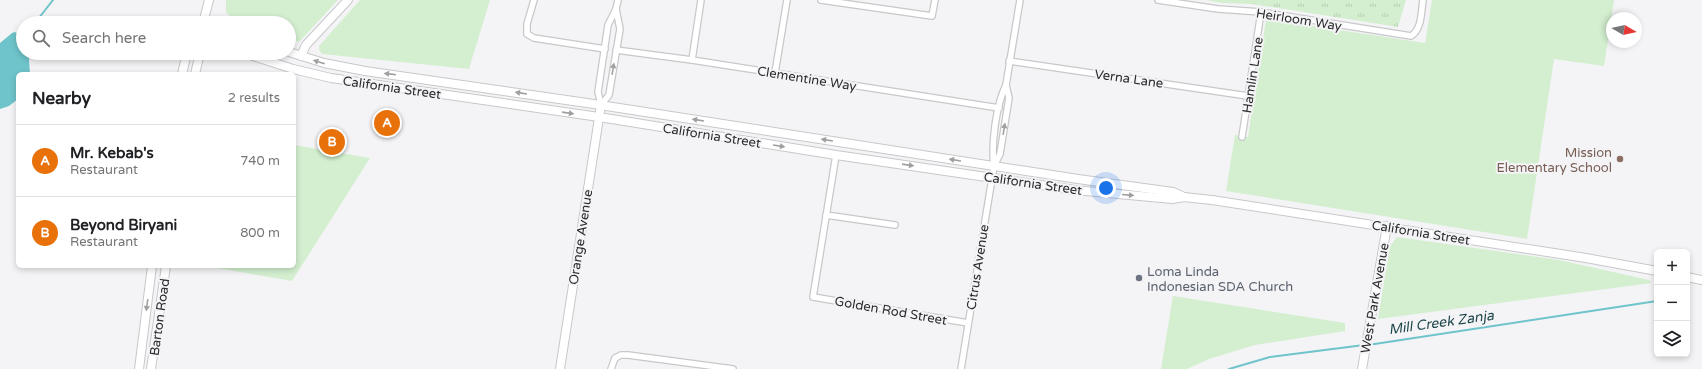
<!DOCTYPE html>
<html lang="en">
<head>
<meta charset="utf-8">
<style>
	body { margin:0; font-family:"Varela Round",sans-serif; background:#f2f2f2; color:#202124 }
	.controls { position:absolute; right:12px; bottom:12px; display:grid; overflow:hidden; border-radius:6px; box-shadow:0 2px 6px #0003 }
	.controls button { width:36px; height:36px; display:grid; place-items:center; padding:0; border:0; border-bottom:1px solid #e0e0e0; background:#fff; color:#202124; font:20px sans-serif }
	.compass { position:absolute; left:1606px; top:12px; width:36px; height:36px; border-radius:50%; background:#fff; box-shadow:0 2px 6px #0003; rotate:99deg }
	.you { position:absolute; left:1106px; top:188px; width:14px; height:14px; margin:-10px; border:3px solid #fff; border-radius:50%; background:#1a73e8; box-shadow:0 0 0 6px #1a73e833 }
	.badge { display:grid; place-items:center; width:26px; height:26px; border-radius:50%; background:#6366df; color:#fff; font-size:13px; font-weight:700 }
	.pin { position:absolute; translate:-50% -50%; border:2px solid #fff; box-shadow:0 1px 4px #0006 }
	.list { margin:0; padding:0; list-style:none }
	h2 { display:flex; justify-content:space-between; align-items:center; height:52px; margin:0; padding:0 16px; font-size:17px }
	h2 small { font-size:13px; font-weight:400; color:#757577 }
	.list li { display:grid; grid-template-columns:26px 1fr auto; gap:12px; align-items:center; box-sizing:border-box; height:72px; padding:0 16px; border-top:1px solid #e0e0e0 }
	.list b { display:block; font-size:15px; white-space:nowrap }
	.list p { margin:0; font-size:13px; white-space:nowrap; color:#757577 }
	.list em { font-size:13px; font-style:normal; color:#757577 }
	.icon { flex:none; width:22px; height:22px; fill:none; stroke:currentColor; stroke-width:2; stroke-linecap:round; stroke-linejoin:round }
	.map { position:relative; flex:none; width:1702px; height:369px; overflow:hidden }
	.search { position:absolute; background:#fff; box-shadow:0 2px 6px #0003; left:16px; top:16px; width:280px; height:44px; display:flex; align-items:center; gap:10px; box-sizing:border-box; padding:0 14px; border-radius:22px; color:#757577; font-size:15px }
	.panel { position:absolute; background:#fff; box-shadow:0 2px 6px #0003; left:16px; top:72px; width:280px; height:196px; border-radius:6px }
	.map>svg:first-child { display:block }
	.green { fill:#d3efcf }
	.park { fill:url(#park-tufts) }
	.water { fill:#6ec4ca }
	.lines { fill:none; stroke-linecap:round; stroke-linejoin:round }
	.stream { stroke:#6ec4ca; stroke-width:2 }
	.street-casing { stroke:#c8c8cb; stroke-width:8 }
	.secondary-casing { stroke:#c8c8cb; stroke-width:10 }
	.street { stroke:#fff; stroke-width:5.5 }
	.secondary { stroke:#fff; stroke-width:8 }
	.oneway { fill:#a0a0a0 }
	.education-dot { fill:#8d6e63; stroke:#f4f4f7; stroke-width:1.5 }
	.worship-dot { fill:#6b7280; stroke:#f4f4f7; stroke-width:1.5 }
	.labels { text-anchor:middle; stroke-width:4; stroke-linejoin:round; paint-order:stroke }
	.street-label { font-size:13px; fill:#2c2c2d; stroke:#f4f4f7 }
	.education-label { font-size:13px; fill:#785e54; stroke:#f4f4f7; text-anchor:end }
	.worship-label { font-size:13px; fill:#5b616d; stroke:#f4f4f7; text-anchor:start }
	.water-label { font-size:14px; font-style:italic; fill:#1f484b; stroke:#f4f4f7 }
</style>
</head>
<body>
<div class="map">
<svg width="1702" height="369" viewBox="0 0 1702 369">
	<defs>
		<pattern id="park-tufts" width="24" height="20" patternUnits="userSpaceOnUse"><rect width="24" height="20" fill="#d3efcf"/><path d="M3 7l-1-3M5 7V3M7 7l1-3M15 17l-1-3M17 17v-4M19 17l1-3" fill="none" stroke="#b5cdb2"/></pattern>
	</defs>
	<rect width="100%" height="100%" fill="#f4f4f7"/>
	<g class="green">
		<path d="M 226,0 L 338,0 L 299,42 L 289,38 L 289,23 C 269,23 240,29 226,12 Z"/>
		<path d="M 360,0 L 490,0 L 469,69 L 322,54 L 319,50 L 319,46 Z"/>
		<path d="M 1432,0 L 1614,0 L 1604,66 L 1554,59 L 1527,239 L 1226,191 L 1235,135 L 1248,137 L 1266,19 L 1425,43 Z"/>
		<path d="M 294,145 L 370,158 L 292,281 L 205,266 L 294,266 Z"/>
		<path d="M 1397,237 L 1559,260 L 1649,280 L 1652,283 L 1378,319 L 1390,246 Z"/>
		<path d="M 1173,296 L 1345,323 L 1345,331 L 1255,345 L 1209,359 L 1187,369 L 1161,369 Z"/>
	</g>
	<path class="park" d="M 1206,0 L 1406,0 L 1398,27 L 1252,4 L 1223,3 Z"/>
	<path class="water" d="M 15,32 L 23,37 L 23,53 L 30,53 L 29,60 L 30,74 L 18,74 L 18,99 L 9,106 L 0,109 L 0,43 L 12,33 Z"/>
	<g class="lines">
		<g class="stream">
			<path d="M 35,23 L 53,0"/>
			<path d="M 1368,345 L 1657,301"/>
			<path d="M 1229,369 L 1270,357 L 1364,345"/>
		</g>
		<g class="street-casing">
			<g id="street">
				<path d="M 534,0 L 527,24 L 527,34 L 534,38 L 605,49"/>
				<path d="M 821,0 L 932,16 L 935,0"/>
				<path d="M 1158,0 L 1218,9 L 1261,12 L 1411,36 C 1422,29 1421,13 1423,0"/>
				<path d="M 616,50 L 692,60 L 999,108"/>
				<path d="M 692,60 L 701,0"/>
				<path d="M 1009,61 L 1248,96"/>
				<path d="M 775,73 L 787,0"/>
				<path d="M 601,105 L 598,92 L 608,25 L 616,9 L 618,0"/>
				<path d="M 601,105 L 609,95 L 620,29 L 616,9"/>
				<path d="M 1242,137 L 1261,12"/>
				<path d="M 836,155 L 813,297 L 968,323"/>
				<path d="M 994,166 L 1000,154 L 1009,98 L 1006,85"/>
				<path d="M 826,215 L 895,225"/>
				<path d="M 611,369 L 615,358 L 621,355 L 628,355 L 733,369"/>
				<path d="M 961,369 L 994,166 C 991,144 996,105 1006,85 L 1020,0"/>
			</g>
		</g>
		<g class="secondary-casing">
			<g id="secondary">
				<path d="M 203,23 L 209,0"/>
				<path d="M 289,52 L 324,63 L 365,71 L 587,103 L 1078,179 L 1173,192 L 1184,197"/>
				<path d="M 244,53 L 293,69 L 331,78 L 599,117 L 836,155 L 1075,190 L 1172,199 L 1184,197 L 1212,200 L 1586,258 L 1657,271"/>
				<path d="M 301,56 L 306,45 L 348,0"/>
				<path d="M 182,74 L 187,53"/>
				<path d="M 195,74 L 200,53"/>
				<path d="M 1687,277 L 1702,280"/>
				<path d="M 139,369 L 152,266"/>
				<path d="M 151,369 L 166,266"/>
				<path d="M 560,369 L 601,105"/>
				<path d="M 1362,369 L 1387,226"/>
			</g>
		</g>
		<use href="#street" class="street"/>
		<use href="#secondary" class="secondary"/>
	</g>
	<defs><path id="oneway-solid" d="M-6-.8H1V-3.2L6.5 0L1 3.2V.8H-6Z"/></defs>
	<g class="oneway">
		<use href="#oneway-solid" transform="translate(319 62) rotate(-163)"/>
		<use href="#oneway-solid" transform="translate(613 69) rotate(-81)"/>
		<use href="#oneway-solid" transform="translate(390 74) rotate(-173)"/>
		<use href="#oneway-solid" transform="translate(521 93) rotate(-171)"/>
		<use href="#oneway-solid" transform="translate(568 113) rotate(8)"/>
		<use href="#oneway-solid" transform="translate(698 120) rotate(-171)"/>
		<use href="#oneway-solid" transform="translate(1004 129) rotate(-81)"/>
		<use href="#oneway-solid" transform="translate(827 140) rotate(-171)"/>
		<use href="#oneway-solid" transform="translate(779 146) rotate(9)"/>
		<use href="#oneway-solid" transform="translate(955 160) rotate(-171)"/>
		<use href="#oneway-solid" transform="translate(908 165) rotate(8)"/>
		<use href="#oneway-solid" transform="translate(1128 195) rotate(5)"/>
		<use href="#oneway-solid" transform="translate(147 305) rotate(98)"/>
	</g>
	<circle class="education-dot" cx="1620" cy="159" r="4"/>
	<circle class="worship-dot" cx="1139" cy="278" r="4"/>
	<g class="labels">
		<g class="street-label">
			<text transform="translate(1299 19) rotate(9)" y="5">Heirloom Way</text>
			<text transform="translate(1252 75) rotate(-81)" y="5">Hamlin Lane</text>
			<text transform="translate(807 78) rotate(9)" y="5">Clementine Way</text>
			<text transform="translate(1129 78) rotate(8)" y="5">Verna Lane</text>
			<text transform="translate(392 87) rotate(8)" y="5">California Street</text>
			<text transform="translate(712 135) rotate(9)" y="5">California Street</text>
			<text transform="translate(1033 183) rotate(8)" y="5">California Street</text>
			<text transform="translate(1421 232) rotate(9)" y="5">California Street</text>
			<text transform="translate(580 237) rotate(-81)" y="5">Orange Avenue</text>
			<text transform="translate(977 267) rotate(-81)" y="5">Citrus Avenue</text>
			<text transform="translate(1374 298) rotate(-80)" y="5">West Park Avenue</text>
			<text transform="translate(891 310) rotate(10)" y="5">Golden Rod Street</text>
			<text transform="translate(159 317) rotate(-82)" y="5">Barton Road</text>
		</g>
		<g class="education-label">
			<text x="1612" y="157">Mission<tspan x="1612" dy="15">Elementary School</tspan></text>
		</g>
		<g class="worship-label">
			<text x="1147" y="276">Loma Linda<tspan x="1147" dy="15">Indonesian SDA Church</tspan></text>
		</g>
		<g class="water-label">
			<text transform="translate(1441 322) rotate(-8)" y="5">Mill Creek Zanja</text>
		</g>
	</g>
</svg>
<div class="controls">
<button>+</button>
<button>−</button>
<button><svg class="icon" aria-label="layers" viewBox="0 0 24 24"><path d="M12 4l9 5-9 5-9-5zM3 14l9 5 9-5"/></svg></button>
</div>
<svg class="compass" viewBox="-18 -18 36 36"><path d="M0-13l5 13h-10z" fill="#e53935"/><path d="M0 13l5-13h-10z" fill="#757577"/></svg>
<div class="you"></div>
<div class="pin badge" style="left:387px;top:123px;background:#e8710a">A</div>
<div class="pin badge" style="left:332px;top:142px;background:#e8710a">B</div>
<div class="search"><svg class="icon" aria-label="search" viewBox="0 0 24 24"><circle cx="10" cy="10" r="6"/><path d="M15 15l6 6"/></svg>Search here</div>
<section class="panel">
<h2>Nearby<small>2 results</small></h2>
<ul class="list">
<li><span class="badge" style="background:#e8710a">A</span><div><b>Mr. Kebab's</b><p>Restaurant</p></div><em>740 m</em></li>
<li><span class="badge" style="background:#e8710a">B</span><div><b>Beyond Biryani</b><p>Restaurant</p></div><em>800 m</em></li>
</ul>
</section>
</div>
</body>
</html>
